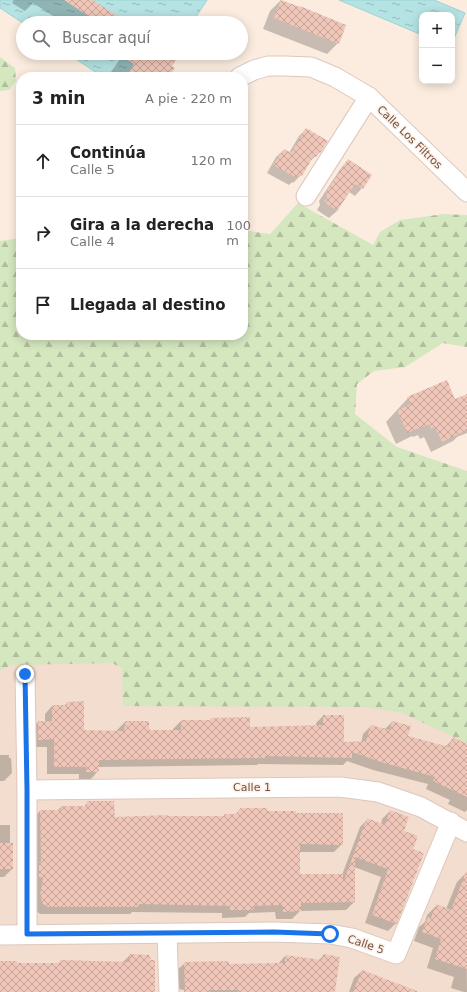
<!DOCTYPE html>
<html lang="es">
<head>
<meta charset="utf-8">
<style>
	body { margin:0; font-family:"DejaVu Sans",sans-serif; background:#f2f2f2; color:#222 }
	.controls { position:absolute; right:12px; top:12px; display:grid; overflow:hidden; border-radius:8px; box-shadow:0 2px 10px #0003 }
	.controls button { width:36px; height:36px; display:grid; place-items:center; padding:0; border:0; border-bottom:1px solid #e0e0e0; background:#fff; color:#222; font:20px sans-serif }
	.stop { position:absolute; width:12px; height:12px; margin:-9px; border:3px solid #1a73e8; border-radius:50%; background:#fff }
	.stop.end { background:#1a73e8; border-color:#fff; box-shadow:0 1px 4px #0008 }
	.list { margin:0; padding:0; list-style:none }
	h2 { display:flex; justify-content:space-between; align-items:center; height:52px; margin:0; padding:0 16px; font-size:17px }
	h2 small { font-size:13px; font-weight:400; color:#767676 }
	.list li { display:grid; grid-template-columns:26px 1fr auto; gap:12px; align-items:center; box-sizing:border-box; height:72px; padding:0 16px; border-top:1px solid #e0e0e0 }
	.list b { display:block; font-size:15px; white-space:nowrap }
	.list p { margin:0; font-size:13px; white-space:nowrap; color:#767676 }
	.list em { font-size:13px; font-style:normal; color:#767676 }
	.icon { flex:none; width:22px; height:22px; fill:none; stroke:currentColor; stroke-width:2; stroke-linecap:round; stroke-linejoin:round }
	.map { position:relative; flex:none; width:467px; height:992px; overflow:hidden }
	.search { position:absolute; background:#fff; box-shadow:0 2px 10px #0003; left:16px; top:16px; width:232px; height:44px; display:flex; align-items:center; gap:10px; box-sizing:border-box; padding:0 14px; border-radius:22px; color:#767676; font-size:15px }
	.panel { position:absolute; background:#fff; box-shadow:0 2px 10px #0003; left:16px; top:72px; width:232px; height:268px; border-radius:16px }
	.map>svg:first-child { display:block }
	.residential { fill:#f2ddce }
	.forest { fill:url(#forest-firs) }
	.water { fill:url(#water-ripples); stroke:#9cd3d4 }
	.shadow { fill:#0003 }
	.building { fill:url(#building-cross-hatch) }
	.lines { fill:none; stroke-linecap:round; stroke-linejoin:round }
	.minor-casing { stroke:#dec7bc; stroke-width:21 }
	.minor { stroke:#fff; stroke-width:19 }
	.route { stroke:#1a73e8; stroke-width:5 }
	.labels { text-anchor:middle; stroke-width:3; stroke-linejoin:round; paint-order:stroke }
	.street-label { font-size:11px; fill:#6f5148; stroke:#fef0e5 }
</style>
</head>
<body>
<div class="map">
<svg width="467" height="992" viewBox="0 0 467 992">
	<defs>
		<pattern id="forest-firs" width="22" height="20" patternUnits="userSpaceOnUse"><rect width="22" height="20" fill="#d5e7bf"/><path d="M5 1l3.5 6h-7zM16 11l3.5 6h-7z" fill="#b1be9d"/></pattern>
		<pattern id="water-ripples" width="26" height="14" patternUnits="userSpaceOnUse"><rect width="26" height="14" fill="#b5e2e2"/><path d="M2 4q2-2 4 0t4 0M15 11q2-2 4 0t4 0" fill="none" stroke="#97bab9"/></pattern>
		<pattern id="building-cross-hatch" width="8" height="8" patternUnits="userSpaceOnUse"><rect width="8" height="8" fill="#efc6b8"/><path d="M0 0l8 8M0 8l8-8" fill="none" stroke="#c6a398"/></pattern>
	</defs>
	<rect width="100%" height="100%" fill="#fbecdf"/>
	<path class="residential" d="M 0,663 L 150,663 L 304,678 L 467,730 L 467,992 L 0,992 Z"/>
	<g class="forest">
		<path d="M 0,57 L 15,68 L 16,81 L 9,90 L 0,91 Z"/>
		<path d="M 298,203 L 373,245 L 380,232 L 400,220 L 444,214 L 467,215 L 467,347 L 443,343 L 405,367 L 374,371 L 357,384 L 355,414 L 397,447 L 467,471 L 467,743 L 402,713 L 365,707 L 123,706 L 122,668 L 112,663 L 11,665 L 0,671 L 0,241 L 21,238 L 21,335 L 243,335 L 243,230 L 270,234 Z"/>
	</g>
	<g class="water">
		<path d="M 0,0 L 207,0 L 192,23 L 182,23 L 171,16 L 166,23 L 23,23 L 0,8 Z"/>
		<path d="M 339,0 L 434,0 L 465,13 L 452,43 L 452,15 L 422,15 L 422,35 Z"/>
		<path d="M 67,53 L 142,53 L 126,77 L 103,77 Z"/>
	</g>
	<g class="shadow">
		<path d="M 14,0 L 91,0 L 126,23 L 64,23 L 33,3 L 25,11 L 12,3 Z"/>
		<path d="M 281,0 L 338,43 L 327,54 L 263,29 L 270,11 Z"/>
		<path d="M 171,17 L 181,23 L 165,23 Z"/>
		<path d="M 111,53 L 173,53 L 171,67 L 167,77 L 119,77 L 111,72 L 120,59 Z"/>
		<path d="M 306,129 L 327,141 L 319,153 L 307,164 L 301,175 L 293,183 L 292,182 L 289,185 L 267,173 L 276,157 L 284,150 L 289,153 L 299,136 Z"/>
		<path d="M 348,160 L 362,188 L 355,196 L 349,192 L 337,211 L 329,218 L 317,210 L 320,205 L 319,201 L 341,168 Z"/>
		<path d="M 467,395 L 467,433 L 457,437 L 453,441 L 431,452 L 424,437 L 420,439 L 418,435 L 413,437 L 412,436 L 396,444 L 386,422 L 408,398 L 455,401 Z"/>
		<path d="M 68,702 L 83,731 L 117,732 L 117,730 L 125,722 L 148,730 L 173,731 L 173,729 L 181,721 L 209,721 L 211,719 L 249,728 L 316,726 L 316,723 L 323,716 L 343,743 L 361,743 L 363,734 L 371,726 L 384,730 L 392,722 L 407,736 L 445,747 L 454,738 L 467,745 L 467,810 L 465,812 L 448,804 L 450,800 L 426,789 L 428,784 L 373,770 L 347,761 L 343,765 L 258,764 L 257,765 L 98,767 L 98,771 L 91,779 L 79,779 L 79,774 L 47,774 L 47,747 L 31,747 L 30,730 L 38,722 L 45,722 L 45,714 L 52,706 L 64,706 Z"/>
		<path d="M 0,755 L 9,755 L 9,758 L 11,758 L 12,773 L 4,781 L 0,781 Z"/>
		<path d="M 88,802 L 114,818 L 222,817 L 225,815 L 235,815 L 240,809 L 295,814 L 342,844 L 334,852 L 299,852 L 299,875 L 342,875 L 360,827 L 368,819 L 381,824 L 382,819 L 390,811 L 412,850 L 396,923 L 388,931 L 365,923 L 381,877 L 354,867 L 354,902 L 346,910 L 300,911 L 292,919 L 276,919 L 275,912 L 249,913 L 245,917 L 222,918 L 222,913 L 132,912 L 130,914 L 40,914 L 34,909 L 32,819 L 40,811 L 57,811 L 61,807 L 84,807 Z"/>
		<path d="M 0,825 L 10,825 L 10,844 L 12,869 L 4,877 L 0,877 Z"/>
		<path d="M 466,873 L 467,992 L 464,992 L 451,988 L 454,977 L 427,968 L 433,948 L 414,941 L 419,927 L 425,922 L 427,915 L 436,906 L 446,909 L 457,882 Z"/>
		<path d="M 130,955 L 148,992 L 0,992 L 0,962 L 16,964 L 58,964 L 61,961 L 122,963 Z"/>
		<path d="M 324,955 L 334,992 L 184,992 L 184,990 L 178,989 L 177,970 L 185,963 L 228,965 L 278,964 L 285,956 L 318,961 Z"/>
		<path d="M 362,971 L 391,992 L 349,992 L 354,978 Z"/>
	</g>
	<g class="building">
		<path d="M 64,0 L 93,0 L 128,23 L 99,23 Z"/>
		<path d="M 281,0 L 300,7 L 300,6 L 346,25 L 339,44 L 274,18 Z"/>
		<path d="M 116,53 L 181,53 L 172,66 L 175,68 L 168,77 L 126,77 L 134,64 Z"/>
		<path d="M 306,128 L 328,141 L 320,153 L 319,152 L 316,157 L 314,155 L 302,176 L 299,175 L 297,178 L 273,165 L 284,149 L 291,153 Z"/>
		<path d="M 348,159 L 372,175 L 363,189 L 355,184 L 337,211 L 324,202 L 327,197 L 326,192 Z"/>
		<path d="M 447,380 L 455,399 L 467,394 L 467,430 L 442,442 L 435,427 L 431,429 L 429,424 L 424,427 L 424,426 L 407,433 L 397,410 L 411,404 L 407,397 Z"/>
		<path d="M 84,701 L 84,730 L 124,731 L 125,721 L 149,721 L 149,729 L 151,730 L 181,730 L 181,720 L 211,720 L 211,718 L 250,717 L 250,727 L 323,725 L 323,715 L 344,715 L 344,742 L 366,741 L 371,725 L 390,730 L 392,721 L 411,726 L 408,736 L 449,747 L 453,737 L 467,744 L 467,797 L 433,781 L 435,777 L 381,762 L 352,752 L 352,758 L 265,756 L 265,758 L 99,760 L 99,772 L 86,772 L 86,767 L 54,767 L 54,739 L 38,740 L 38,721 L 52,721 L 52,705 L 67,705 L 67,702 Z"/>
		<path d="M 87,801 L 114,801 L 115,817 L 168,815 L 167,816 L 224,816 L 224,814 L 238,814 L 238,810 L 240,810 L 240,808 L 267,808 L 267,811 L 296,811 L 296,813 L 343,813 L 343,845 L 300,844 L 300,874 L 343,874 L 343,883 L 367,818 L 385,825 L 390,810 L 409,817 L 404,831 L 418,836 L 413,849 L 424,853 L 397,924 L 372,915 L 388,869 L 355,857 L 355,902 L 301,903 L 301,911 L 283,912 L 283,905 L 254,906 L 254,910 L 230,910 L 230,906 L 139,904 L 139,907 L 48,907 L 43,904 L 40,896 L 43,878 L 39,877 L 39,862 L 41,862 L 40,810 L 61,810 L 61,806 L 87,806 Z"/>
		<rect x="0" y="843" width="13" height="26"/>
		<path d="M 466,872 L 467,872 L 467,969 L 435,959 L 441,939 L 422,932 L 428,917 L 431,918 L 436,904 L 451,910 Z"/>
		<path d="M 130,954 L 149,955 L 151,960 L 155,960 L 155,992 L 0,992 L 0,961 L 17,961 L 17,963 L 60,963 L 60,960 L 128,962 L 130,962 Z"/>
		<path d="M 323,954 L 340,957 L 335,992 L 238,992 L 238,990 L 210,990 L 210,992 L 185,992 L 184,962 L 229,961 L 229,964 L 285,963 L 285,955 L 322,960 Z"/>
		<path d="M 362,970 L 417,991 L 417,992 L 353,992 Z"/>
	</g>
	<g class="lines">
		<g class="minor-casing">
			<g id="minor">
				<path d="M 240,77 L 254,70 L 268,66 L 284,66 L 311,67 L 335,77 L 369,97 L 467,192"/>
				<path d="M 306,196 L 369,97"/>
				<path d="M 25,674 L 27,790 L 27,934"/>
				<path d="M 27,790 L 340,787 L 378,792 L 421,807 L 467,832"/>
				<path d="M 167,934 L 169,992"/>
				<path d="M 0,935 L 274,932 L 330,934 L 352,938 L 396,954 L 451,822"/>
			</g>
		</g>
		<use href="#minor" class="minor"/>
	</g>
	<g class="lines">
		<path class="route" d="M 25,674 L 27,790 L 27,934 L 274,932 L 330,934"/>
	</g>
	<g class="labels">
		<g class="street-label">
			<text transform="translate(410 137) rotate(44)" y="4">Calle Los Filtros</text>
			<text x="252" y="791">Calle 1</text>
			<text transform="translate(366 944) rotate(19)" y="4">Calle 5</text>
		</g>
	</g>
</svg>
<div class="controls">
<button>+</button>
<button>−</button>
</div>
<div class="stop" style="left:330px;top:934px"></div>
<div class="stop end" style="left:25px;top:674px"></div>
<div class="search"><svg class="icon" aria-label="search" viewBox="0 0 24 24"><circle cx="10" cy="10" r="6"/><path d="M15 15l6 6"/></svg>Buscar aquí</div>
<section class="panel">
<h2>3 min<small>A pie · 220 m</small></h2>
<ul class="list">
<li><svg class="icon" aria-label="ahead" viewBox="0 0 24 24"><path d="M12 20V5M6 11l6-6 6 6"/></svg><div><b>Continúa</b><p>Calle 5</p></div><em>120 m</em></li>
<li><svg class="icon" aria-label="right" viewBox="0 0 24 24"><path d="M7 20v-9h11M14 6l5 5-5 5"/></svg><div><b>Gira a la derecha</b><p>Calle 4</p></div><em>100 m</em></li>
<li><svg class="icon" aria-label="arrive" viewBox="0 0 24 24"><path d="M6 21V4h12l-3 4 3 4H6"/></svg><div><b>Llegada al destino</b></div></li>
</ul>
</section>
</div>
</body>
</html>
